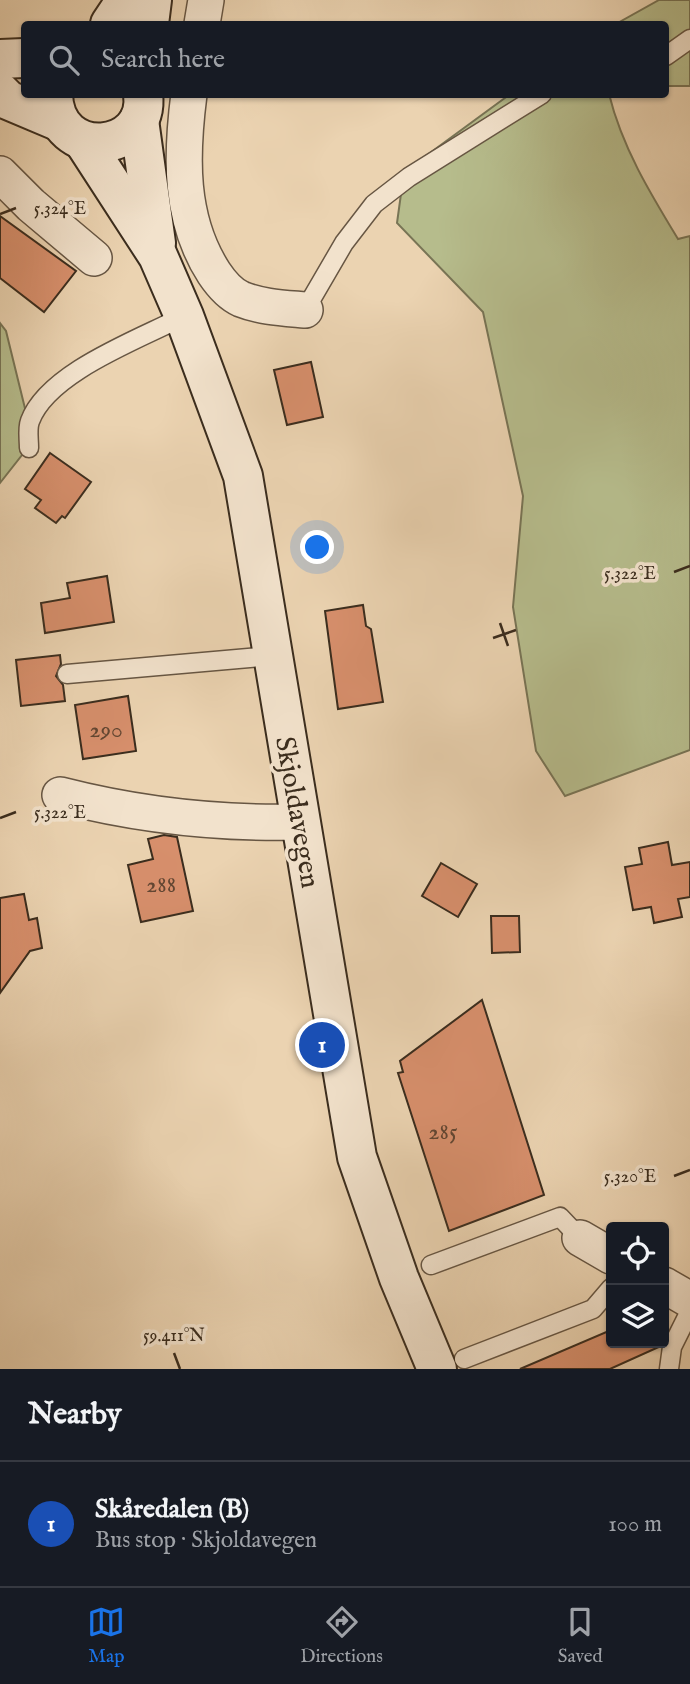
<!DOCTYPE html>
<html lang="en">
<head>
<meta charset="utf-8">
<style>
	body { margin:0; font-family:"IM FELL English",serif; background:#242831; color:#f1f3f6 }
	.controls { position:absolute; right:21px; bottom:21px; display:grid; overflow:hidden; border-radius:7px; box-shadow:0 2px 5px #0004 }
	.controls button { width:63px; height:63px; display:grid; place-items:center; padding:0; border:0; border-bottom:2px solid #363941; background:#171b24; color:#f1f3f6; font:35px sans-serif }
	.you { position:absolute; left:318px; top:548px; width:24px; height:24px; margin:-18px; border:5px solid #fff; border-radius:50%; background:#1a73e8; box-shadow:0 0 0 10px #1a73e833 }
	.badge { display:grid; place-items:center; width:46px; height:46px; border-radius:50%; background:#1a73e8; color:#fff; font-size:23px; font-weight:700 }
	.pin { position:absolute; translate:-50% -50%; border:4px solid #fff; box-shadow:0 2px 7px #0006 }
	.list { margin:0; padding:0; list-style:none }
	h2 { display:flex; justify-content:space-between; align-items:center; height:91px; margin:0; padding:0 28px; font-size:30px }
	h2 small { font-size:23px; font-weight:400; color:#9ea1a6 }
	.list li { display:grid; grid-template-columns:46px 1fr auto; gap:21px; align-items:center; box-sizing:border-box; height:126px; padding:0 28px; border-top:2px solid #363941 }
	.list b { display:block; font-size:26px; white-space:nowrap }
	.list p { margin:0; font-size:23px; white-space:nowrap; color:#9ea1a6 }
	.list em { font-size:23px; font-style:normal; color:#9ea1a6 }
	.icon { flex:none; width:38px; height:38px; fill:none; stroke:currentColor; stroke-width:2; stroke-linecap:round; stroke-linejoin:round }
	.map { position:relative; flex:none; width:690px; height:1369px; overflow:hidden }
	.search { position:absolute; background:#171b24; box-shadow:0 2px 5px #0004; left:21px; right:21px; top:21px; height:77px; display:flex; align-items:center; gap:18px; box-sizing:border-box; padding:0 24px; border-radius:7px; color:#9ea1a6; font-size:26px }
	.sheet { height:217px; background:#171b24 }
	nav { display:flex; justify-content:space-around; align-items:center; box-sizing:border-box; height:98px; border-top:2px solid #363941; background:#171b24; font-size:19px; color:#9ea1a6 }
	nav a { display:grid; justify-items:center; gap:4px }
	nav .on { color:#1a73e8 }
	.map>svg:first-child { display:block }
	.green { fill:#b6bc8c; stroke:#787455; stroke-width:2 }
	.building { fill:#d78f6c; stroke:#3b2d1e; stroke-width:2 }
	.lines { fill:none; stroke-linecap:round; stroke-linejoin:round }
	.lane-casing { stroke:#675643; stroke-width:21 }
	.street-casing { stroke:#675643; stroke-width:38 }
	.secondary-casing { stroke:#3b2d1e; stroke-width:42 }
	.lane { stroke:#f2e2cc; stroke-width:18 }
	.street { stroke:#f2e2cc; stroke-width:35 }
	.secondary { stroke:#f2e2cc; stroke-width:38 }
	.ticks { fill:none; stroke:#3b2d1e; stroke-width:2.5 }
	.labels { text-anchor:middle; stroke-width:7; stroke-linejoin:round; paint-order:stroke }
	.number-label { font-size:24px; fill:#624632 }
	.street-label { font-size:28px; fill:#3b2d1e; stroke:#f2e2cc }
	.ticks-label { font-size:18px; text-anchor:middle; fill:#3b2d1e; stroke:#f2e2cc; stroke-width:7; stroke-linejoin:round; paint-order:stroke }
</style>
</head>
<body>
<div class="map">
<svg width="690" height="1369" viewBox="0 0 690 1369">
	<rect width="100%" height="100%" fill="#ebd3b1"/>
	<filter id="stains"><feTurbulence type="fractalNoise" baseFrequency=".00286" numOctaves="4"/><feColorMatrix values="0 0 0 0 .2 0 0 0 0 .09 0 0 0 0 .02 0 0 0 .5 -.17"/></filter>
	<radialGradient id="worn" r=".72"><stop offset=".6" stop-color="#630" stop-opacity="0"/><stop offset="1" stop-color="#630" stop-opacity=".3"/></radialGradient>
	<g class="green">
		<path d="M 659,0 L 690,0 L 690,86 L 666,86 L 666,24 L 616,24 Z"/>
		<path d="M 609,94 C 622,147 650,193 678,239 L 690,236 L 690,750 L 565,796 L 536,751 L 513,607 L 523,496 L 483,312 L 397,223 L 404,172 L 509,95 Z"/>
		<path d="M 0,323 L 6,331 L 33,441 L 0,483 Z"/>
	</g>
	<g class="building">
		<path d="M 0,216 L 76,271 L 44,312 L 0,278 Z"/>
		<path d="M 311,362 L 323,417 L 287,425 L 274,370 Z"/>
		<path d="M 50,453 L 91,482 L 65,518 L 62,516 L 56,523 L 35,508 L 41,500 L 25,489 Z"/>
		<path d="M 107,576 L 114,622 L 45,633 L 41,603 L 70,598 L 67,583 Z"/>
		<path d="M 363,605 L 366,626 L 371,629 L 383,702 L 338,709 L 325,611 Z"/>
		<path d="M 60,655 L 61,664 L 56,676 L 63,685 L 65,701 L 21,706 L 16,660 Z"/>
		<path d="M 128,696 L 136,751 L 83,759 L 75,705 Z"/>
		<path d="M 164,835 L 177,837 L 193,911 L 141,922 L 128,865 L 153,859 L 148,839 Z"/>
		<path d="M 668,842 L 672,865 L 690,862 L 690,897 L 678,899 L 682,917 L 654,923 L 651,907 L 633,910 L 625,867 L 642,864 L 639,848 Z"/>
		<path d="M 441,863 L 477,884 L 458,917 L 422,896 Z"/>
		<path d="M 24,894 L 29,920 L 37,918 L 42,948 L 30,951 L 0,993 L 0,898 Z"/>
		<path d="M 491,916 L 519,916 L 520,952 L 492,953 Z"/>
		<path d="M 482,1000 L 544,1195 L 449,1231 L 398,1073 L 403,1072 L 400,1061 Z"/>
		<path d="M 611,1330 L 611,1343 L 662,1343 L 661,1346 L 610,1369 L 520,1369 Z"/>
	</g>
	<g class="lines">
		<g class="lane-casing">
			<g id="lane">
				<path d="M 666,56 L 690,39"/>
				<path d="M 305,310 L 344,243 L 374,204 L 409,177 L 542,94"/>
				<path d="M 29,448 C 29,439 27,429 30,421 C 48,372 140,339 184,316"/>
				<path d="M 67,674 L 272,656"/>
				<path d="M 431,1265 L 560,1217 L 580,1238"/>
				<path d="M 464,1359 L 593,1309 L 611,1288"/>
				<path d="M 669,1369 L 672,1347 L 690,1311"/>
			</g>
		</g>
		<g class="street-casing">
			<g id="street">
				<path d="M 202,24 L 206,0"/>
				<path d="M 189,94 C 181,156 179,219 214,273 C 220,282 230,294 241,299 C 261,307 283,308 305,310"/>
				<path d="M 0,174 L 31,205 L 94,258"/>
				<path d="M 60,795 C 138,815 221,824 301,822"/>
				<path d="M 580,1238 L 611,1256"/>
				<path d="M 664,1285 L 690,1300"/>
			</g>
		</g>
		<g class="secondary-casing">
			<g id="secondary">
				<path d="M 110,24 L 126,0"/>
				<path d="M 149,24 L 152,0"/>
				<path d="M 0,59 L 24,58"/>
				<path d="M 0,92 L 8,100 L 60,122"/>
				<path d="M 53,94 C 55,164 151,153 143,94"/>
				<path d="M 139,120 L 156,243"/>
				<path d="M 84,142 L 158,256 L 184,316 L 243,476 L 357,1157 L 399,1278 L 437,1369"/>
			</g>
		</g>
		<use href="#lane" class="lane"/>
		<use href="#street" class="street"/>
		<use href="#secondary" class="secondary"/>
	</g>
	<path class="ticks" d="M 0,214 L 16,208M 674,572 L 690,566M 500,623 L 508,646M 493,638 L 516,630M 0,818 L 16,812M 674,1176 L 690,1170M 174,1353 L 180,1369"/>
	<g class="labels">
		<g class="number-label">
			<text x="106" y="737">290</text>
			<text x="161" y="892">288</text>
			<text x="443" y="1139">285</text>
		</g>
		<g class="street-label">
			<text transform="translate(299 812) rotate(80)" y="10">Skjoldavegen</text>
		</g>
	</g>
	<g class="ticks-label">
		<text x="60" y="214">5.324°E</text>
		<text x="630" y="579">5.322°E</text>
		<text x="60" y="818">5.322°E</text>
		<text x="630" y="1182">5.320°E</text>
		<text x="174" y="1341">59.411°N</text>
	</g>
	<rect width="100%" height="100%" filter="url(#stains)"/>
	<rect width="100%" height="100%" fill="url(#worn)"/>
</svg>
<div class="controls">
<button><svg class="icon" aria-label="locate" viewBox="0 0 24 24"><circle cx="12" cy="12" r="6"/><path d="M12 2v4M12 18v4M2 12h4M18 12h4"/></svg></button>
<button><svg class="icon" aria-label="layers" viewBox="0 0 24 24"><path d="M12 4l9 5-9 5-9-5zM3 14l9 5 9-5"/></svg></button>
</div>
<div class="you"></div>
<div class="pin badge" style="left:322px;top:1045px;background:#1a4fb4">1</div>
<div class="search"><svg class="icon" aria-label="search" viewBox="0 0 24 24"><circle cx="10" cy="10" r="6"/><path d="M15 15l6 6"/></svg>Search here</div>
</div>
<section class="sheet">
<h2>Nearby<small></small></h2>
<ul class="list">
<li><span class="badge" style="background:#1a4fb4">1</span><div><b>Skåredalen (B)</b><p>Bus stop · Skjoldavegen</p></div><em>100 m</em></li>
</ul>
</section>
<nav>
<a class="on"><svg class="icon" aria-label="map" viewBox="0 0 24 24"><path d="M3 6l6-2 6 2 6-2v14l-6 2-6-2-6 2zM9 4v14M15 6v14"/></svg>Map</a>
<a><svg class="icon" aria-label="directions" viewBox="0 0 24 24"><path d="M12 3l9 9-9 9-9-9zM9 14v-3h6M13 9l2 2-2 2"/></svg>Directions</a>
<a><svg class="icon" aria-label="saved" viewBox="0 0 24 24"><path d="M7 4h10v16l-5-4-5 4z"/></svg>Saved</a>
</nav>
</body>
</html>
